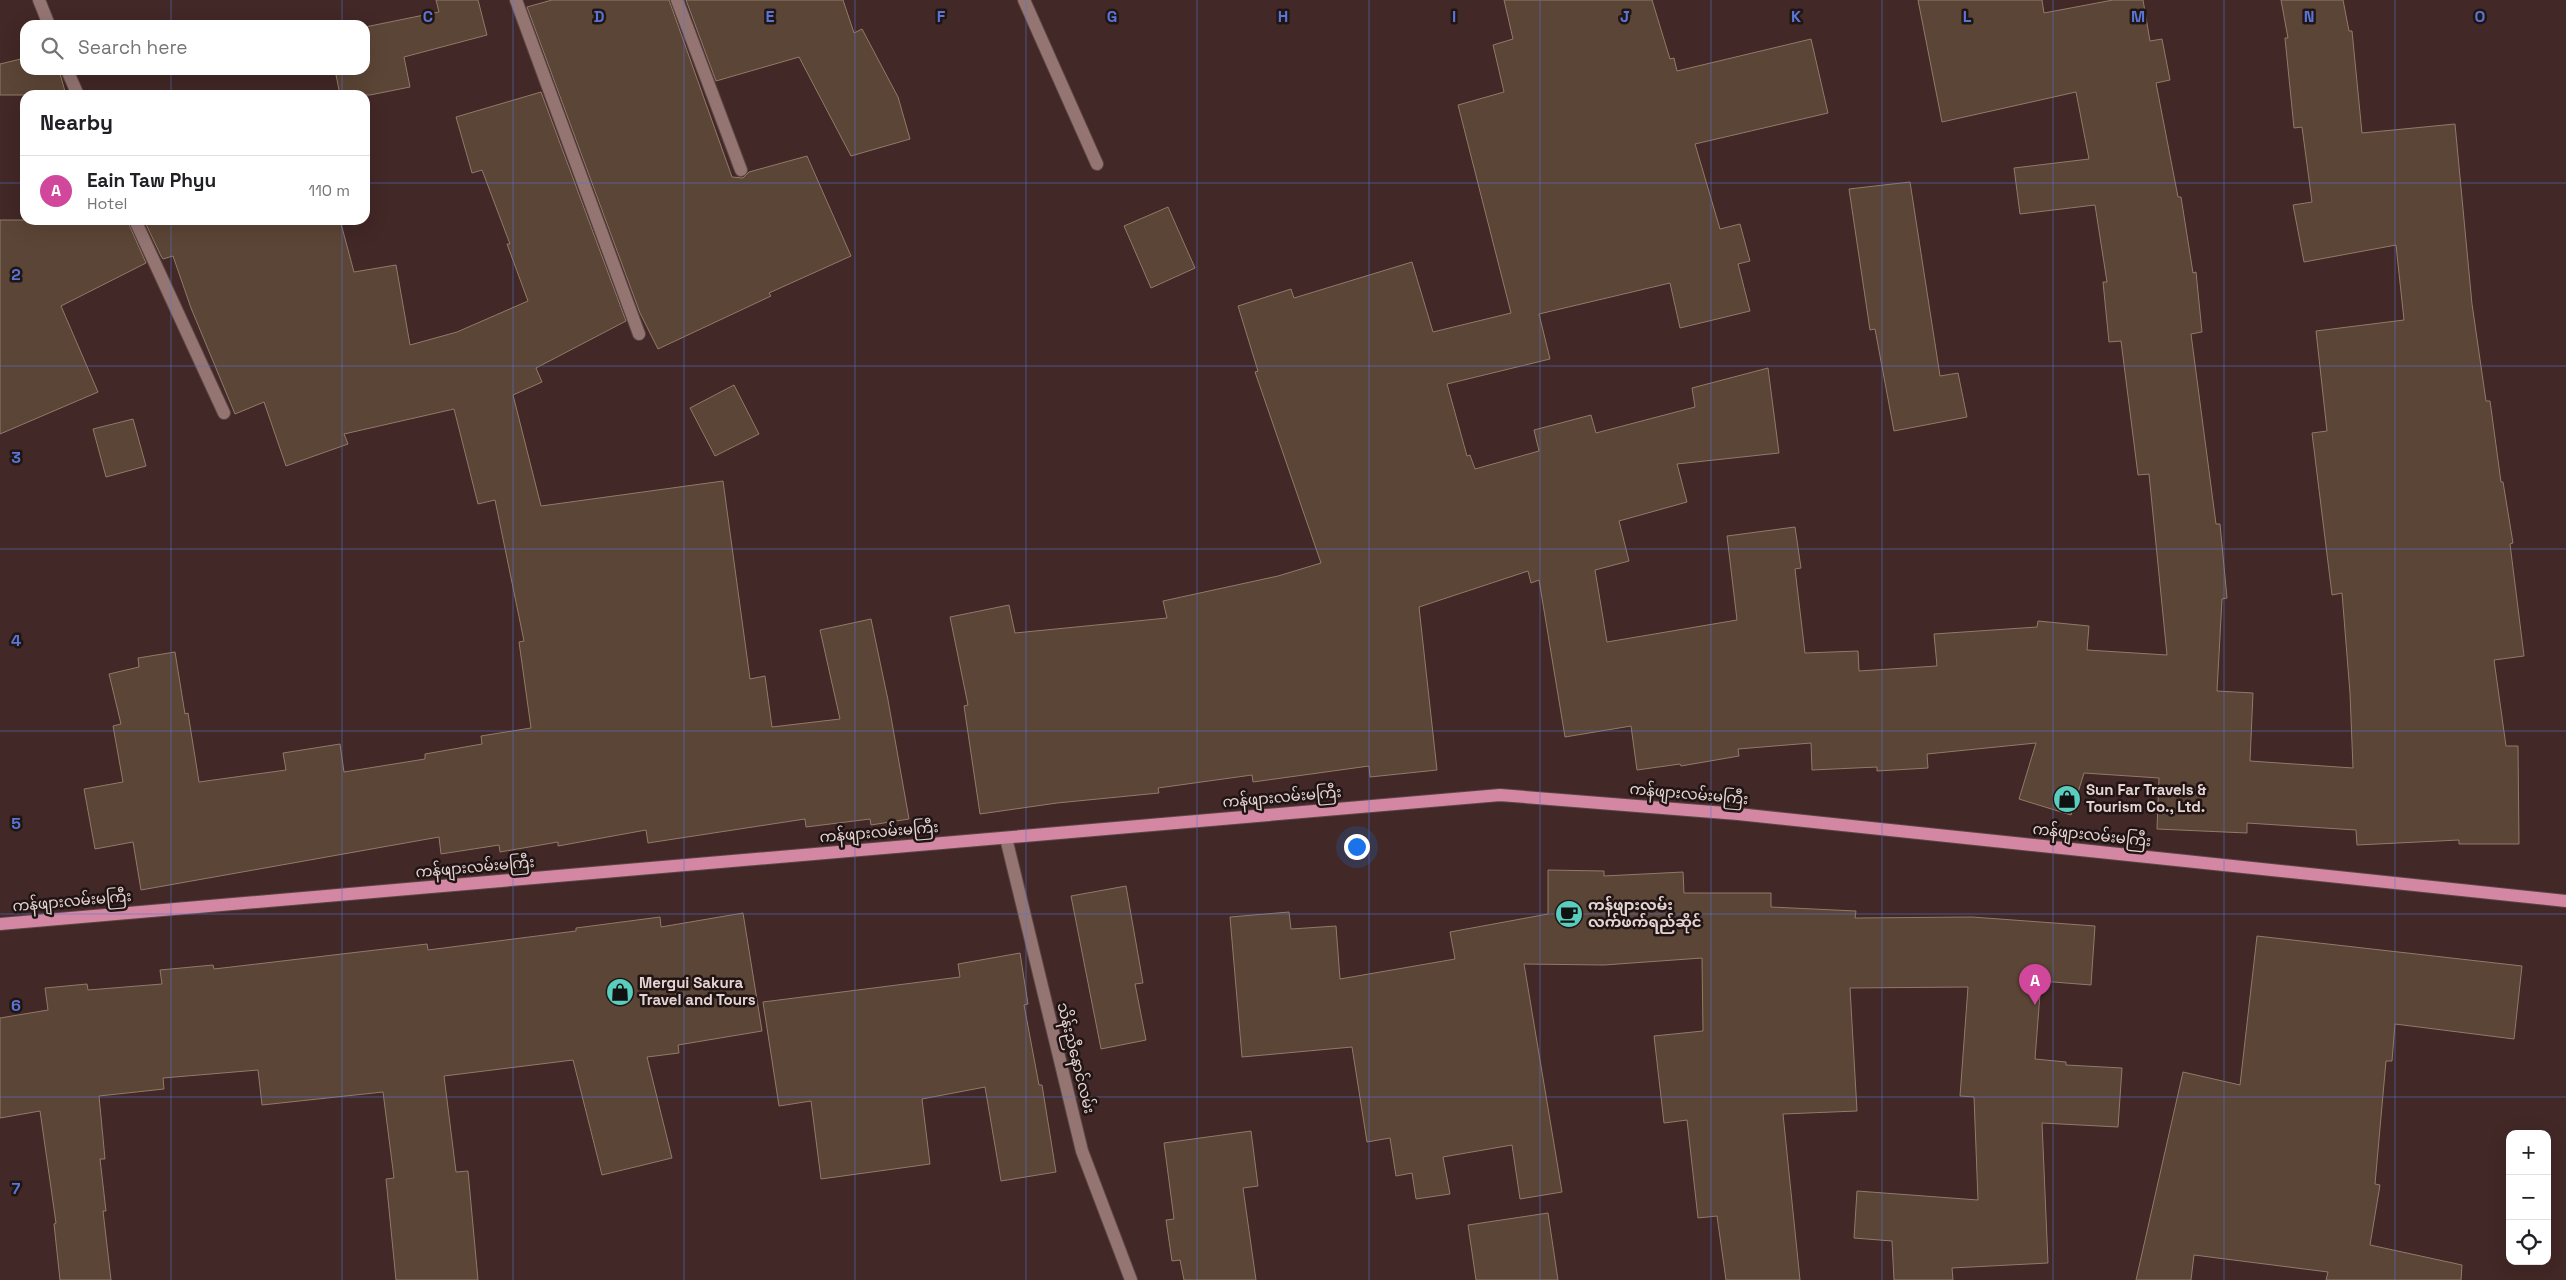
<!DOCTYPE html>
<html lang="en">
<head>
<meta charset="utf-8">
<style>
	body { margin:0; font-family:"Space Grotesk","Noto Sans Myanmar",sans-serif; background:#f2f2f2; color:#202124 }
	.controls { position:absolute; right:15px; bottom:15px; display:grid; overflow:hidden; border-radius:10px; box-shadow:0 5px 20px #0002 }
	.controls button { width:45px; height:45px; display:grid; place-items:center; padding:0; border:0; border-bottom:1px solid #e0e0e0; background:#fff; color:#202124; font:25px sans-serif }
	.you { position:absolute; left:1356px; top:846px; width:18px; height:18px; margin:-12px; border:4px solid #fff; border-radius:50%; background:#1a73e8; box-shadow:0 0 0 8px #1a73e833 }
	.badge { display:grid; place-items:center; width:32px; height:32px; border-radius:50%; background:#0b8043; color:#fff; font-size:16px; font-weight:700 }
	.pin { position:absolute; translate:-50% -41px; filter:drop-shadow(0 1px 2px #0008) }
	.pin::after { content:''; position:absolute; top:26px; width:18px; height:15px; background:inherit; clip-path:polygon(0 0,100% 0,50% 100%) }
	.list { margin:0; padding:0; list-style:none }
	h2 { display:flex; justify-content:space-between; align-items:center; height:65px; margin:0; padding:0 20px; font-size:21px }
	h2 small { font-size:16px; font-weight:400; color:#757577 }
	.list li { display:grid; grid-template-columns:32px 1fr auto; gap:15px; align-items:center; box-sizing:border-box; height:70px; padding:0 20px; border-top:1px solid #e0e0e0 }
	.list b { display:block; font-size:19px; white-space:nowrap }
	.list p { margin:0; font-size:16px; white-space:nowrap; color:#757577 }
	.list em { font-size:16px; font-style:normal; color:#757577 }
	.icon { flex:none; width:28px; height:28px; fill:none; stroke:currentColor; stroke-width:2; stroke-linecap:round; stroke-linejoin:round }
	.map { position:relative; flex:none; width:2566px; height:1280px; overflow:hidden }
	.search { position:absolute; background:#fff; box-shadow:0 5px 20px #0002; left:20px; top:20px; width:350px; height:55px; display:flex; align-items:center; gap:12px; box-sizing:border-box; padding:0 18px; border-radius:15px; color:#757577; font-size:19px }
	.panel { position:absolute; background:#fff; box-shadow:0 5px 20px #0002; left:20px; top:90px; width:350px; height:135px; border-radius:15px }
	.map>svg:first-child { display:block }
	.building { fill:#5b4536; stroke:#927a69 }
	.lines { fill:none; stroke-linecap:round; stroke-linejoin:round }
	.service-casing { stroke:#5d4746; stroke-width:14 }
	.minor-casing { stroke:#5d4746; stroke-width:14 }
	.primary-casing { stroke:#5d4746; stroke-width:14 }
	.service { stroke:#947572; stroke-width:12 }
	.minor { stroke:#947572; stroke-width:12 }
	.primary { stroke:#d387a3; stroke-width:12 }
	.grid { fill:none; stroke:#5976d6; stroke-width:1; stroke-opacity:0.55 }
	.labels { text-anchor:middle; stroke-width:5; stroke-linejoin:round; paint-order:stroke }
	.poi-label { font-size:15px; font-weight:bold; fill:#e5d4d2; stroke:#201514; text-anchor:start }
	.street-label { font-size:15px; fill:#e5d4d2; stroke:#201514 }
	.grid-label { font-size:16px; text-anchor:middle; font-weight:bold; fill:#5976d6; stroke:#201514; stroke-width:5; stroke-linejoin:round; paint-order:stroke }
</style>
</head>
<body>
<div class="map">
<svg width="2566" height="1280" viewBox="0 0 2566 1280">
	<rect width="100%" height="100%" fill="#422826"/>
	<g class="building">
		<path d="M 436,0 L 478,0 L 487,35 L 404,57 L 410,87 L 370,95 L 340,95 L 335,70 L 365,70 L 365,27 L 439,12 Z"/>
		<path d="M 552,0 L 669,0 L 732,177 L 743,178 L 749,172 L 807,156 L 851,256 L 769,293 L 771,296 L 658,349 L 640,313 L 527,7 Z"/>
		<path d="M 686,0 L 843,0 L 854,33 L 862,29 L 898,97 L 910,139 L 851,156 L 799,57 L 716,81 Z"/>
		<path d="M 1504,0 L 1652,0 L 1670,59 L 1674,58 L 1677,71 L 1811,39 L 1828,113 L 1695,144 L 1720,229 L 1740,224 L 1750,261 L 1738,264 L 1750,311 L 1680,328 L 1670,283 L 1539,314 L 1550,359 L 1447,384 L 1467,456 L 1470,455 L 1475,469 L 1539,451 L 1534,430 L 1591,415 L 1596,433 L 1695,407 L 1692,388 L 1768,368 L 1779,453 L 1677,464 L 1687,502 L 1619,521 L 1629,561 L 1595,570 L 1607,642 L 1737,620 L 1727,536 L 1795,527 L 1801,568 L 1795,569 L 1805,653 L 1858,651 L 1859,671 L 1937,666 L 1934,634 L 2037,627 L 2038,621 L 2089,626 L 2087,650 L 2167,655 L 2149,474 L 2138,475 L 2121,341 L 2109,342 L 2103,282 L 2107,282 L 2095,205 L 2020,214 L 2014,168 L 2089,159 L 2076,92 L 1942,122 L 1918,0 L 2042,0 L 2044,13 L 2113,0 L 2143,0 L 2150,41 L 2162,39 L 2170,80 L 2156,83 L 2178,197 L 2181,197 L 2193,273 L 2196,272 L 2202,332 L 2191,334 L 2216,524 L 2220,524 L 2227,598 L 2222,599 L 2217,691 L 2253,693 L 2250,761 L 2353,768 L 2350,693 L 2342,593 L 2332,595 L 2312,433 L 2327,431 L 2316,331 L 2404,320 L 2396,245 L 2304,262 L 2293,205 L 2312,202 L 2302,127 L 2294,128 L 2285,38 L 2288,38 L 2281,0 L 2343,0 L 2349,31 L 2352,31 L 2362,133 L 2455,124 L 2472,304 L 2486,401 L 2490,401 L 2501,482 L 2503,482 L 2513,543 L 2510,544 L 2524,656 L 2494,660 L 2506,746 L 2518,746 L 2519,844 L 2459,844 L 2459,840 L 2357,845 L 2356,830 L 2247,823 L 2247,833 L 2157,829 L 2159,778 L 2084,773 L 2071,815 L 2019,799 L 2036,743 L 1927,754 L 1928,768 L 1877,771 L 1877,767 L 1812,770 L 1811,743 L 1738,749 L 1739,756 L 1681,766 L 1680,764 L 1637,770 L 1631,726 L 1565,737 L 1539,580 L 1531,583 L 1528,571 L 1419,607 L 1437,770 L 1370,777 L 1369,766 L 1253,782 L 1252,775 L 1158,788 L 1159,793 L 1057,803 L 980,814 L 964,706 L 968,705 L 950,617 L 1009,605 L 1015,633 L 1167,618 L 1163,601 L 1278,576 L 1321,563 L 1255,372 L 1258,371 L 1238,306 L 1291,289 L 1294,298 L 1412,262 L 1433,332 L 1511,313 L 1458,105 L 1504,92 L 1493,45 L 1513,39 Z"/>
		<path d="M 25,58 L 25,70 L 59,70 L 66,95 L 0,95 L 0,64 Z"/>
		<path d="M 541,92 L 626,321 L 536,368 L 542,382 L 513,395 L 541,506 L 723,481 L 750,679 L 765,676 L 772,727 L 840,719 L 820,630 L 871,619 L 888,700 L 909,819 L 871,825 L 870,819 L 806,827 L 805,819 L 648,843 L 646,830 L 558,846 L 558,842 L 500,852 L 499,845 L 441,854 L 439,837 L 141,890 L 133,842 L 95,849 L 84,789 L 123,782 L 113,726 L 121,724 L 109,674 L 139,667 L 138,658 L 175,652 L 185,714 L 188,713 L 199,782 L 286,770 L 283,753 L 340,744 L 344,772 L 425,759 L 425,754 L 482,744 L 481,736 L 531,728 L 519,642 L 524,641 L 495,500 L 478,504 L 454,409 L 344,434 L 348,444 L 286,466 L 264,402 L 235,414 L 191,308 L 173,256 L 163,259 L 161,256 L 144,220 L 340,220 L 354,272 L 396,265 L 410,345 L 457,332 L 528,301 L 507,244 L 510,244 L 482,170 L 472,173 L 456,117 Z"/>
		<path d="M 1910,182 L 1940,376 L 1958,373 L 1967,417 L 1894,431 L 1875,329 L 1870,330 L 1849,189 Z"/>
		<path d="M 1168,207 L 1195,268 L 1151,288 L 1124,226 Z"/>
		<path d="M 0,220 L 127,220 L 146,263 L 61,306 L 98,392 L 0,434 Z"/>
		<path d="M 734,385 L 759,434 L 715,456 L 690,408 Z"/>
		<path d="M 133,419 L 146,466 L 106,477 L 93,429 Z"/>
		<path d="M 1548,870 L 1604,871 L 1604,876 L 1683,872 L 1684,893 L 1771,893 L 1771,907 L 1856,911 L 1855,918 L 1972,917 L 2095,926 L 2091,985 L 2041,981 L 2035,1059 L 2066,1062 L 2066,1065 L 2122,1068 L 2118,1127 L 2042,1123 L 2048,1263 L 1952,1268 L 1953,1280 L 1894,1280 L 1892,1241 L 1854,1238 L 1857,1191 L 1978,1200 L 1974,1097 L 1960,1096 L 1968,987 L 1850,988 L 1857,1111 L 1783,1114 L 1800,1280 L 1726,1280 L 1717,1216 L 1698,1218 L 1687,1120 L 1664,1123 L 1654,1036 L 1703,1031 L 1702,958 L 1604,965 L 1524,964 L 1562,1192 L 1520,1199 L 1512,1145 L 1443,1157 L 1450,1194 L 1416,1199 L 1412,1173 L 1396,1176 L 1390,1138 L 1367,1142 L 1352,1047 L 1242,1057 L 1230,917 L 1289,912 L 1291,929 L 1336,926 L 1340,979 L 1455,959 L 1450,932 L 1548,914 Z"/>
		<path d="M 1126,886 L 1143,983 L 1135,984 L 1146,1040 L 1101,1049 L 1071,896 Z"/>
		<path d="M 743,913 L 762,1031 L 678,1045 L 679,1053 L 647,1057 L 672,1158 L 602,1175 L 573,1060 L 444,1076 L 456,1172 L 468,1171 L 478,1280 L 396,1280 L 386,1179 L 394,1178 L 383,1092 L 262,1105 L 258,1070 L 163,1078 L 164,1089 L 99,1096 L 105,1159 L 100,1159 L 106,1211 L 103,1211 L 111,1280 L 60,1280 L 54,1224 L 56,1223 L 40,1111 L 0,1118 L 0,1018 L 48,1010 L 45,988 L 87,984 L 88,990 L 162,984 L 160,970 L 213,965 L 214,969 L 427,944 L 428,950 L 576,931 L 576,928 L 660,917 L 661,927 Z"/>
		<path d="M 2257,936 L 2522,966 L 2514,1039 L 2395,1024 L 2392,1061 L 2386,1061 L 2375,1184 L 2380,1185 L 2370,1245 L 2462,1265 L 2461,1280 L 2326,1280 L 2328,1272 L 2194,1255 L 2191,1280 L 2136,1280 L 2183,1072 L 2240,1085 Z"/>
		<path d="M 1020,953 L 1028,1004 L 1024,1005 L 1039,1085 L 1042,1085 L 1056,1172 L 1001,1181 L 985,1087 L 922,1099 L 930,1164 L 821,1179 L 811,1101 L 779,1106 L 763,1002 L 960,977 L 958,964 Z"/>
		<path d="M 1251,1131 L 1258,1186 L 1243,1188 L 1256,1280 L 1184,1280 L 1180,1260 L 1172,1261 L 1166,1220 L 1174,1219 L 1164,1143 Z"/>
		<path d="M 1548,1213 L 1558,1280 L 1476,1280 L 1468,1225 Z"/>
	</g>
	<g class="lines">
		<g class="service-casing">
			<g id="service">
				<path d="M 39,0 L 49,25"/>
				<path d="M 516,0 L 639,334"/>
				<path d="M 67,70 L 78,95"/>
				<path d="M 135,220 L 224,413"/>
			</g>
		</g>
		<g class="minor-casing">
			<g id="minor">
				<path d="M 677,0 L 741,170"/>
				<path d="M 1024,0 L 1097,164"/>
				<path d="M 1006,838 L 1082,1151 L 1131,1280"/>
			</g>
		</g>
		<g class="primary-casing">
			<path id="primary" d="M 0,924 L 1500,795 L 1738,814 L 2566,901"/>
		</g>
		<use href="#service" class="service"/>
		<use href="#minor" class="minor"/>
		<use href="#primary" class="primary"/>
	</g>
	<path class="grid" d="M 171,0 L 171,25M 342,0 L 342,25M 513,0 L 513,1280M 684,0 L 684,1280M 855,0 L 855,1280M 1026,0 L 1026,1280M 1197,0 L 1197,1280M 1369,0 L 1369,1280M 1540,0 L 1540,1280M 1711,0 L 1711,1280M 1882,0 L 1882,1280M 2053,0 L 2053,1280M 2224,0 L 2224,1280M 2395,0 L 2395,1280M 171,70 L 171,95M 342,70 L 342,95M 0,183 L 25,183M 365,183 L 2566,183M 171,220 L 171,1280M 342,220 L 342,1280M 0,366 L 2566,366M 0,549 L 2566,549M 0,731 L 2566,731M 0,914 L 2566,914M 0,1097 L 2566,1097"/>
	<defs>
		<g id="shop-disc" transform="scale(1.4375)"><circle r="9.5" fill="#59cebe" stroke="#201514"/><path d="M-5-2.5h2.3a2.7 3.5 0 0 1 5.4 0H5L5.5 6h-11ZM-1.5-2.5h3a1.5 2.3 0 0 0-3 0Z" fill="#111"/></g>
		<g id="cafe-disc" transform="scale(1.4375)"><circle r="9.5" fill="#59cebe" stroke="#201514"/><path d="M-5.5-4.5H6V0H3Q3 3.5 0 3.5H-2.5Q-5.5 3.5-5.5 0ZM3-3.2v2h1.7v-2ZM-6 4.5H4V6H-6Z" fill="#111"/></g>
	</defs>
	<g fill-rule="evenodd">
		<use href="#shop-disc" x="2067" y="799"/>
		<use href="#cafe-disc" x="1569" y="914"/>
		<use href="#shop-disc" x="620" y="992"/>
	</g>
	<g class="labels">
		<g class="poi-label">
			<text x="2086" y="795">Sun Far Travels &amp;<tspan x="2086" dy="17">Tourism Co., Ltd.</tspan></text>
			<text x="1588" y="910">ကန်ဖျားလမ်း<tspan x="1588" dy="17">လက်ဖက်ရည်ဆိုင်</tspan></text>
			<text x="639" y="988">Mergui Sakura<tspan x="639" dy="17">Travel and Tours</tspan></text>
		</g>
		<g class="street-label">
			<text transform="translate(1689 794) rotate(5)" y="5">ကန်ဖျားလမ်းမကြီး</text>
			<text transform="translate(1282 797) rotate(-5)" y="5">ကန်ဖျားလမ်းမကြီး</text>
			<text transform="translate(879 832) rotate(-5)" y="5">ကန်ဖျားလမ်းမကြီး</text>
			<text transform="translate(2092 835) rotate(6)" y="5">ကန်ဖျားလမ်းမကြီး</text>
			<text transform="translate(475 867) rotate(-5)" y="5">ကန်ဖျားလမ်းမကြီး</text>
			<text transform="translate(72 901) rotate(-5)" y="5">ကန်ဖျားလမ်းမကြီး</text>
			<text transform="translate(1076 1058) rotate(76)" y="5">သိန်းညီနောင်လမ်း</text>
		</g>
	</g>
	<g class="grid-label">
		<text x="428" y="22">C</text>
		<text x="599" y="22">D</text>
		<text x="770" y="22">E</text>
		<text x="941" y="22">F</text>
		<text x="1112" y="22">G</text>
		<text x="1283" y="22">H</text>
		<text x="1454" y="22">I</text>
		<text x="1625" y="22">J</text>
		<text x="1796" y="22">K</text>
		<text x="1967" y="22">L</text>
		<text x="2138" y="22">M</text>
		<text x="2309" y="22">N</text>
		<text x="2480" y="22">O</text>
		<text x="16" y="280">2</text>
		<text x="16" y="463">3</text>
		<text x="16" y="646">4</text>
		<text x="16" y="829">5</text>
		<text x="16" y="1011">6</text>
		<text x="16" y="1194">7</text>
	</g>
</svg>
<div class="controls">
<button>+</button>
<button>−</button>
<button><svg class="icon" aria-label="locate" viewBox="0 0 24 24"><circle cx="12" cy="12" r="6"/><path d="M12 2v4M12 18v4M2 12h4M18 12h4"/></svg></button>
</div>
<div class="you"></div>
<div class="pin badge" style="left:2035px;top:1005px;background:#d1479c">A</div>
<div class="search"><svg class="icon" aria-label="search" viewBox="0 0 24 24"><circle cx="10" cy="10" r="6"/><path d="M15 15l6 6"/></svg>Search here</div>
<section class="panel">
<h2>Nearby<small></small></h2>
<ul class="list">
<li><span class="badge" style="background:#d1479c">A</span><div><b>Eain Taw Phyu</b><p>Hotel</p></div><em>110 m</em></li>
</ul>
</section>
</div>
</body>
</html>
